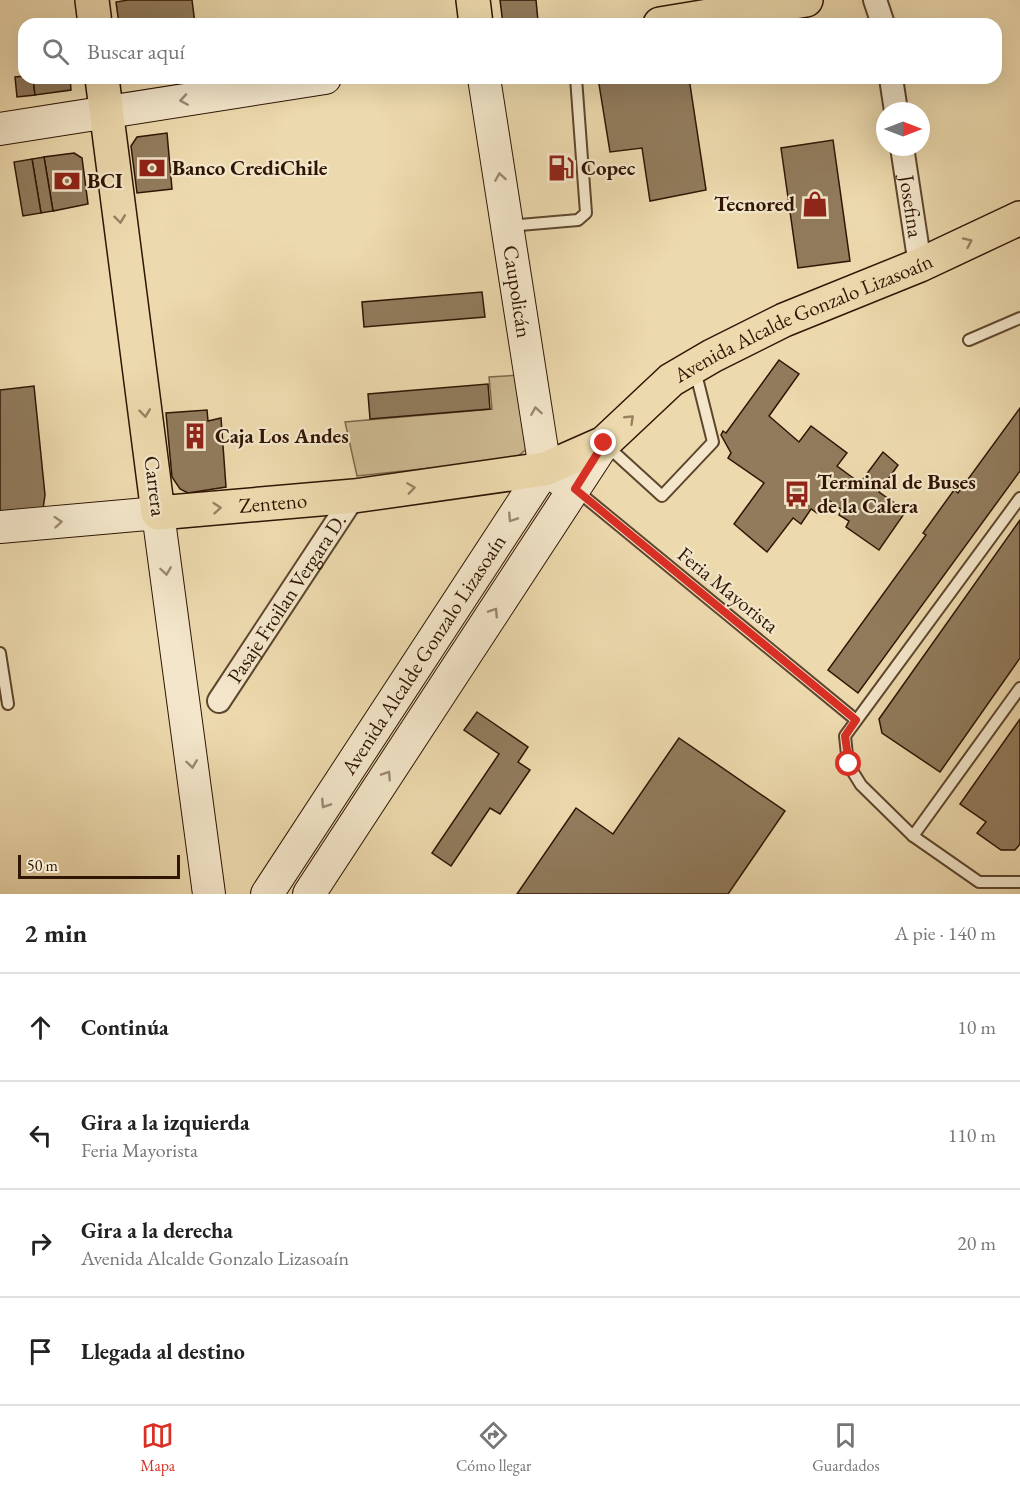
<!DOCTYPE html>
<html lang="es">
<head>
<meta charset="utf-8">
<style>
	body { margin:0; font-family:"EB Garamond",serif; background:#f6f6f6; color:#222 }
	.compass { position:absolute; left:876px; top:102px; width:54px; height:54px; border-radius:50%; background:#fff; box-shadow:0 6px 24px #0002; rotate:90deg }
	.scale { position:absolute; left:18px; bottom:15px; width:162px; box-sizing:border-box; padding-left:6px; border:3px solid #2f1504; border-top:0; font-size:16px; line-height:21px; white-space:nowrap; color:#2f1504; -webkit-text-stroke:4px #f3e6ca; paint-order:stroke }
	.stop { position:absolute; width:18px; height:18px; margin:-14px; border:4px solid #d93025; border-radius:50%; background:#fff }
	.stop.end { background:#d93025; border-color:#fff; box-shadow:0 2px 6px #0008 }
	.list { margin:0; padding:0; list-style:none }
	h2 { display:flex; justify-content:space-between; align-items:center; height:78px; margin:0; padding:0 24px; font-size:26px }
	h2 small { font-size:20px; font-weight:400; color:#767676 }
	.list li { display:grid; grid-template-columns:39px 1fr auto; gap:18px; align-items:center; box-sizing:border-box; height:108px; padding:0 24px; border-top:2px solid #e0e0e0 }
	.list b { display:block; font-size:22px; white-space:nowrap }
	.list p { margin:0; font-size:20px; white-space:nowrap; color:#767676 }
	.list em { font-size:20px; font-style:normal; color:#767676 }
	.icon { flex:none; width:33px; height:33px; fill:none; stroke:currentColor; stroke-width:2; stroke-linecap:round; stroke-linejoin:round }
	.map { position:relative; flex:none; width:1020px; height:894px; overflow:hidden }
	.search { position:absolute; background:#fff; box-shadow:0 6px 24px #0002; left:18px; right:18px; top:18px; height:66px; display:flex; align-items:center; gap:15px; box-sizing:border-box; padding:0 21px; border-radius:18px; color:#767676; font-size:22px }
	.sheet { height:510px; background:#fff }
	nav { display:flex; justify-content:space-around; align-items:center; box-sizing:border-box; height:84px; border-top:2px solid #e0e0e0; background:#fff; font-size:16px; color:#767676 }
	nav a { display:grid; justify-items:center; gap:3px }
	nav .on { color:#d93025 }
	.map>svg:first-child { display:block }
	.green { fill:#ccb890; stroke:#7e664a; stroke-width:1.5 }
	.building { fill:#917b5c; stroke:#2f1504; stroke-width:1.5 }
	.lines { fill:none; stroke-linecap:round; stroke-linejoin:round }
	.lane-casing { stroke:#5e462e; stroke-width:14 }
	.street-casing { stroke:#5e462e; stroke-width:26 }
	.secondary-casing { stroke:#2f1504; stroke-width:34 }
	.primary-casing { stroke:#2f1504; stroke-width:36 }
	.lane { stroke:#f3e6ca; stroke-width:10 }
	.street { stroke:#f3e6ca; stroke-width:22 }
	.secondary { stroke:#f3e6ca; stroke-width:32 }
	.primary { stroke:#ecd9ad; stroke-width:33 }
	.oneway { stroke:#9b8871 }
	.oneway2 { stroke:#978161 }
	.route { stroke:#d93025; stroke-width:8 }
	.labels { text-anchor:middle; stroke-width:4.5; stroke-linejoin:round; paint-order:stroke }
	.poi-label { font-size:21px; font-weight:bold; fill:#2f1504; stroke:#f3e6ca; text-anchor:start }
	.street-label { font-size:21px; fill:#2f1504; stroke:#f3e6ca }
</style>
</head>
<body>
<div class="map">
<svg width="1020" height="894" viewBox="0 0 1020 894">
	<rect width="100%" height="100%" fill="#ecd9ad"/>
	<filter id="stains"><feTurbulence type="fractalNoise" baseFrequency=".00333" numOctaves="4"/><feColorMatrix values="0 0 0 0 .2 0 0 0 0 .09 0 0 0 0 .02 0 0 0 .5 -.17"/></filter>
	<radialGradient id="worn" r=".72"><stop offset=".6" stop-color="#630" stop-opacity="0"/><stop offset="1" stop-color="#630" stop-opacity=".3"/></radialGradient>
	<path class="green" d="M 520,375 L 532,444 L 515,459 L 357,476 L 345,422 L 492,409 L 489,377 Z"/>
	<g class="building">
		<path d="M 128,0 L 192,0 L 195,24 L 119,24 L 116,2 Z"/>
		<path d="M 500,0 L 536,0 L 538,21 L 503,24 Z"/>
		<path d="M 24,76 L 24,78 L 33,78 L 35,95 L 17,97 L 15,77 Z"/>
		<path d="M 33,78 L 70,78 L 71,90 L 35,95 Z"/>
		<path d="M 598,78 L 689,78 L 706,190 L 650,201 L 642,148 L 610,152 Z"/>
		<path d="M 167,133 L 172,189 L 137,193 L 131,146 L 137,137 Z"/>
		<path d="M 833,140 L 850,261 L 798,268 L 781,148 Z"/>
		<path d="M 74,153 L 82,158 L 88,204 L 53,211 L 44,157 Z"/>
		<path d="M 44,157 L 53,211 L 41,213 L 32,159 Z"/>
		<path d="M 32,159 L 41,213 L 23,216 L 14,162 Z"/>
		<path d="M 482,292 L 485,317 L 364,327 L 362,302 Z"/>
		<path d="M 779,360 L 799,374 L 769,416 L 799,442 L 811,426 L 847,453 L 837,466 L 860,483 L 883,452 L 898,465 L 879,492 L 906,511 L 879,550 L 846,527 L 849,521 L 839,515 L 842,510 L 827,499 L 817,513 L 811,509 L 801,524 L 793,518 L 767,552 L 734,524 L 764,483 L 728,458 L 731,453 L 721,435 L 723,431 L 726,433 Z"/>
		<path d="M 488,384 L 490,409 L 370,419 L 368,394 Z"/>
		<path d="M 34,386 L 45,495 L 43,509 L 0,512 L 0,390 Z"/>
		<path d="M 1020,408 L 1020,471 L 858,693 L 828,670 L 926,535 L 923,533 L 954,490 L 958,493 Z"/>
		<path d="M 207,410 L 208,421 L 221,418 L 226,487 L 188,493 L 180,489 L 172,477 L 166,413 Z"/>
		<path d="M 1020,520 L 1020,658 L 940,772 L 882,733 L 879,719 Z"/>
		<path d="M 477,712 L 528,747 L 518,762 L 530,770 L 500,814 L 490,808 L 451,866 L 432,853 L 499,754 L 464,730 Z"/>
		<path d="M 1020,719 L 1020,844 L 1015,850 L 1001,850 L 977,833 L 986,822 L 960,804 Z"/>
		<path d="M 679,738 L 785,811 L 728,894 L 517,894 L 576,808 L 613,834 Z"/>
	</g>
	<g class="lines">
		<g class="lane-casing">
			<g id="lane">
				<path d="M 508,226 L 578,220 L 586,213 L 576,78"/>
				<path d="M 969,340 L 1020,318"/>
				<path d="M 606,445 L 662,496 L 713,442 L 695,370"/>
				<path d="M 576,490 L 856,720"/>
				<path d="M 1020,498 L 845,736 L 848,764 L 861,785 L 913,836 L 979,882 L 1020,882"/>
				<path d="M 0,653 L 8,704"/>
				<path d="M 913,836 L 1020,688"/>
			</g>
		</g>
		<g class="street-casing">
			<g id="street">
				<path d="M 875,0 L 883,24"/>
				<path d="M 891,78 L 896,111"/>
				<path id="s1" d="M 902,147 L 920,265"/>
				<path id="s2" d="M 219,701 L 354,496"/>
			</g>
		</g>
		<g class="secondary-casing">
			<g id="secondary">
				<path id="s3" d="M 484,78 L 545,469 L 561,480"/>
				<path d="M 0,129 L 325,78"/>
				<path d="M 0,527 L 158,513 L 209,894"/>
				<path id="s4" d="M 267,894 L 545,469"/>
				<path d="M 309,894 L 604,443"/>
			</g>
		</g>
		<g class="primary-casing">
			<g id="primary">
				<path d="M 92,0 L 95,24"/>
				<path d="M 473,0 L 476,24"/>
				<path d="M 660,24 L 806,0"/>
				<path id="s5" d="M 102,78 L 158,513 L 354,496 L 545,469 L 604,443 L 671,380 L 712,356 L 784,320 L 920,265 L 1020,218"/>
			</g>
		</g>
		<use href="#lane" class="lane"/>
		<use href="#street" class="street"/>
		<use href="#secondary" class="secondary"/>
		<use href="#primary" class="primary"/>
	</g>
	<defs><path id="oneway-chevron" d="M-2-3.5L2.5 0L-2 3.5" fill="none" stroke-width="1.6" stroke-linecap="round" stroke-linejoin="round" transform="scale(1.5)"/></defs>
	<g class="oneway">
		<use href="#oneway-chevron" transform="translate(184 100) rotate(171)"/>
		<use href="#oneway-chevron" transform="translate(500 177) rotate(-99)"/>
		<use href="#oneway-chevron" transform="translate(536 411) rotate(-99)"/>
		<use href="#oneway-chevron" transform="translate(512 518) rotate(123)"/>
		<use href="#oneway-chevron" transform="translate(58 522) rotate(-5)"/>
		<use href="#oneway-chevron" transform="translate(166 571) rotate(82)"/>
		<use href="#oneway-chevron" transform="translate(494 612) rotate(-57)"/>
		<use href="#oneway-chevron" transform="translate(192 764) rotate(82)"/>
		<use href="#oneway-chevron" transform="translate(387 775) rotate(-57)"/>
		<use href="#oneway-chevron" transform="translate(325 804) rotate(123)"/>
	</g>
	<g class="oneway2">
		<use href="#oneway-chevron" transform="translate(120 219) rotate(83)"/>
		<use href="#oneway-chevron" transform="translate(968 242) rotate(-25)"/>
		<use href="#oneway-chevron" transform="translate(145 413) rotate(83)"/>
		<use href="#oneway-chevron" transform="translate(630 419) rotate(-44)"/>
		<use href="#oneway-chevron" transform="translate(411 488) rotate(-8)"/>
		<use href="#oneway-chevron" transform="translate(217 508) rotate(-5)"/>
	</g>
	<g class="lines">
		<path class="route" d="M 604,443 L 575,489 L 856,720 L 845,736 L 849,764"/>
	</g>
	<defs>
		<g id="bank-bare" transform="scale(2.07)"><path d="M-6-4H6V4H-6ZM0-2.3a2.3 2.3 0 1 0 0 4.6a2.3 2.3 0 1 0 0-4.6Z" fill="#8f2418" stroke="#f3e6ca" stroke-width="2.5" paint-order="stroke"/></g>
		<g id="fuel-bare" transform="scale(2.07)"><path d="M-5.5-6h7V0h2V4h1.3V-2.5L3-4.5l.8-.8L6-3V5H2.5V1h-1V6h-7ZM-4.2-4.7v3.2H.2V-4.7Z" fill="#8f2418" stroke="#f3e6ca" stroke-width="2.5" paint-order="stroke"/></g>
		<g id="shop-bare" transform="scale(2.07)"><path d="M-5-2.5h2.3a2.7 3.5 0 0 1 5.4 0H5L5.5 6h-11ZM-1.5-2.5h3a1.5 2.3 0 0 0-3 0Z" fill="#8f2418" stroke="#f3e6ca" stroke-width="2.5" paint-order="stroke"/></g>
		<g id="building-bare" transform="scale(2.07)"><path d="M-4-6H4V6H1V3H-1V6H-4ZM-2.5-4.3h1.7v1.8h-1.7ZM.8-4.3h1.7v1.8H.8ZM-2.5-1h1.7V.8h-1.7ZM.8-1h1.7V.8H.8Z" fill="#8f2418" stroke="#f3e6ca" stroke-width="2.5" paint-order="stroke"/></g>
		<g id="bus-bare" transform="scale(2.07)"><path d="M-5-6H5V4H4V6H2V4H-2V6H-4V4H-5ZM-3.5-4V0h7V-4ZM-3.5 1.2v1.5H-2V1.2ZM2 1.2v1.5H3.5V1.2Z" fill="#8f2418" stroke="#f3e6ca" stroke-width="2.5" paint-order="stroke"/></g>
	</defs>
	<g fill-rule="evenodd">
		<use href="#bank-bare" x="152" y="168"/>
		<use href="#fuel-bare" x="561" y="168"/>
		<use href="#bank-bare" x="67" y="181"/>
		<use href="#shop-bare" x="815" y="204"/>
		<use href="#building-bare" x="195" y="436"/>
		<use href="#bus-bare" x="797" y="494"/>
	</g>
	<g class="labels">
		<g class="poi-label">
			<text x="172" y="175">Banco CrediChile</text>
			<text x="581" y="175">Copec</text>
			<text x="87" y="188">BCI</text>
			<text x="795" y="211" text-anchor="end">Tecnored</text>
			<text x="215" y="443">Caja Los Andes</text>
			<text x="817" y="489">Terminal de Buses<tspan x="817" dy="24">de la Calera</tspan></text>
		</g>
		<g class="street-label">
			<text dy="7" stroke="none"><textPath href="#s1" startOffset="60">Josefina</textPath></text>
			<text dy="7" stroke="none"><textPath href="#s3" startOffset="216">Caupolicán</textPath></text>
			<text dy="7" stroke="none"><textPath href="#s5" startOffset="1131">Avenida Alcalde Gonzalo Lizasoaín</textPath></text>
			<text transform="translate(155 486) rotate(83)" y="7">Carrera</text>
			<text dy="7" stroke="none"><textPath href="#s5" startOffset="554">Zenteno</textPath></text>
			<text transform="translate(728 590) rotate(39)" y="7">Feria Mayorista</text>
			<text dy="7" stroke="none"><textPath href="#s2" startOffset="123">Pasaje Froilan Vergara D.</textPath></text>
			<text dy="7" stroke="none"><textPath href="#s4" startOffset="286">Avenida Alcalde Gonzalo Lizasoaín</textPath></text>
		</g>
	</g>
	<rect width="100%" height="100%" filter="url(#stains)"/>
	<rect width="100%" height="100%" fill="url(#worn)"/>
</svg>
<svg class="compass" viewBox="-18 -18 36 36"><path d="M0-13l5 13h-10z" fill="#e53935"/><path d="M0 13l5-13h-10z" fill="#767676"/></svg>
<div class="scale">50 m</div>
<div class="stop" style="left:849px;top:764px"></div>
<div class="stop end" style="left:604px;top:443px"></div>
<div class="search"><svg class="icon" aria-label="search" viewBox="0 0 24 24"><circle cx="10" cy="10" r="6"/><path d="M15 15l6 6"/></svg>Buscar aquí</div>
</div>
<section class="sheet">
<h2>2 min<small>A pie · 140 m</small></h2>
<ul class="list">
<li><svg class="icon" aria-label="ahead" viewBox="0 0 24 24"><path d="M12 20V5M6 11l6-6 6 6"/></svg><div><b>Continúa</b></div><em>10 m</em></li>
<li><svg class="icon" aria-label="left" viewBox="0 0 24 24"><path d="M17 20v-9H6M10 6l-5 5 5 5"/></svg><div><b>Gira a la izquierda</b><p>Feria Mayorista</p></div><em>110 m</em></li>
<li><svg class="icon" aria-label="right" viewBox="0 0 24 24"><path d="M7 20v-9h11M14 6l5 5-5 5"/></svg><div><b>Gira a la derecha</b><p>Avenida Alcalde Gonzalo Lizasoaín</p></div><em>20 m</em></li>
<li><svg class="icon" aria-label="arrive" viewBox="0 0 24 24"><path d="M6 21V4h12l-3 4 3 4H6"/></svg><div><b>Llegada al destino</b></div></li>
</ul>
</section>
<nav>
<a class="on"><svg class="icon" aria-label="map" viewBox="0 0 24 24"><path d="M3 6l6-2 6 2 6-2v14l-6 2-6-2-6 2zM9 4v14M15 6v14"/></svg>Mapa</a>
<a><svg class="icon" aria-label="directions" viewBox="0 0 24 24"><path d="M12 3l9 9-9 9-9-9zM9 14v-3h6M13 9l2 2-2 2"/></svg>Cómo llegar</a>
<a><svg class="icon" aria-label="saved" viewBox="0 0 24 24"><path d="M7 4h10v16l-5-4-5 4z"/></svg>Guardados</a>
</nav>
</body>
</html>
